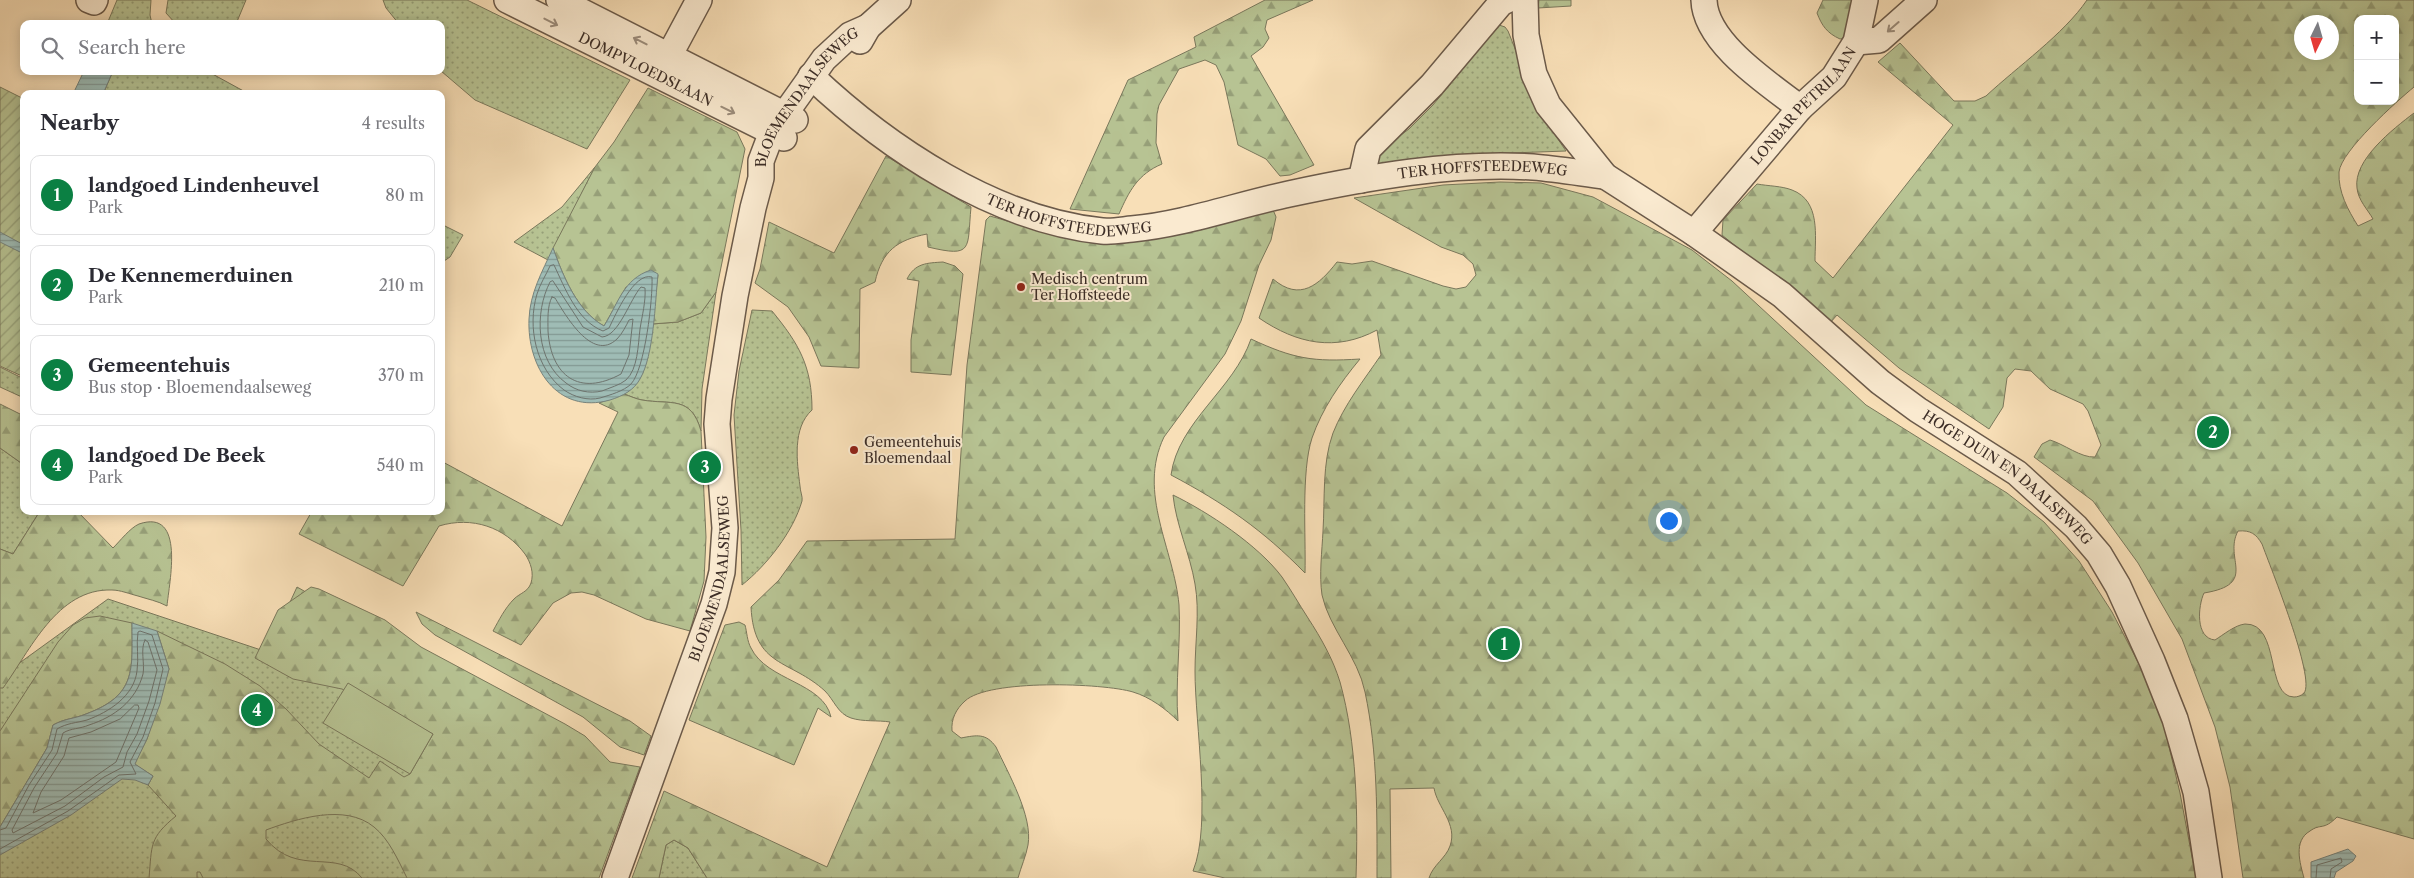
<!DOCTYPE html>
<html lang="en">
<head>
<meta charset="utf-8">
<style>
	body { margin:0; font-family:"Libre Caslon Text",serif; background:#f2f2f3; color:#2b2b33 }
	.controls { position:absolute; right:15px; top:15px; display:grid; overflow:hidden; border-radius:10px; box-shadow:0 2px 12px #0003 }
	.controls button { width:45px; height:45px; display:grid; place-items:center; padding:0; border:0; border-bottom:1px solid #e1e1e2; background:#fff; color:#2b2b33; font:25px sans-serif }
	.compass { position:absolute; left:2294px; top:15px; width:45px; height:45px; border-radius:50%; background:#fff; box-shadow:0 2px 12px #0003; rotate:185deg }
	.you { position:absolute; left:1668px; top:520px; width:18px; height:18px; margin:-12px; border:4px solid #fff; border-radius:50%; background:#1a73e8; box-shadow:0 0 0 8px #1a73e833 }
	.badge { display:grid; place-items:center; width:32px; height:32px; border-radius:50%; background:#0b8043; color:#fff; font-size:16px; font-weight:700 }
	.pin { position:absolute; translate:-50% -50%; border:2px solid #fff; box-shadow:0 1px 5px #0006 }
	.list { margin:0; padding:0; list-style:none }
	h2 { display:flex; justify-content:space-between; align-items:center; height:65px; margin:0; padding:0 20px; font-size:21px }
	h2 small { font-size:16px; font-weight:400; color:#7c7c81 }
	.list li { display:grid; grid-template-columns:32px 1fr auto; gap:15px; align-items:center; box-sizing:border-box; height:80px; margin:0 10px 10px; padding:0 10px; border:1px solid #e1e1e2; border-radius:10px }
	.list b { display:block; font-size:19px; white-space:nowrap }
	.list p { margin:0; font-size:16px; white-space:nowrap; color:#7c7c81 }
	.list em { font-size:16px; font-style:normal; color:#7c7c81 }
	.icon { flex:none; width:28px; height:28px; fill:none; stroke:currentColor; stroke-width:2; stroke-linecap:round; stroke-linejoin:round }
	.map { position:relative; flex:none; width:2414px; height:878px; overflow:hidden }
	.search { position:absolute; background:#fff; box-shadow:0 2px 12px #0003; left:20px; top:20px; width:425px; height:55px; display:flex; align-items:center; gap:12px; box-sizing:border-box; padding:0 18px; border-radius:10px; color:#7c7c81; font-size:19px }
	.panel { position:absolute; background:#fff; box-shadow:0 2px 12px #0003; left:20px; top:90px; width:425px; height:425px; border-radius:10px }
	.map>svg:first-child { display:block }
	.grass { fill:url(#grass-dots); stroke:#7a785c }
	.forest { fill:url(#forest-firs); stroke:#7a785c; fill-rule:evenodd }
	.garden { fill:url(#garden-furrows); stroke:#7a785c }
	.pitch { fill:#b7c393; stroke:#7a785c }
	.water { fill:url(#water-rules); stroke:#77837c }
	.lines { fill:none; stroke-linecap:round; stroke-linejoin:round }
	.shore { stroke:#6e746e; stroke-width:1 }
	.minor-casing { stroke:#6b5a4a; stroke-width:28 }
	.minor { stroke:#faead0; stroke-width:25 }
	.oneway { stroke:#9b8c7b }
	.poi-dot { fill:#8f2418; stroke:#faead0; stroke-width:2 }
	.labels { text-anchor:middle; stroke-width:4; stroke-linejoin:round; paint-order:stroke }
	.street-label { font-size:14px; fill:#3c2d26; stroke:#faead0 }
	.poi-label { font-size:14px; fill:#3c2d26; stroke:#faead0; text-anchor:start }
</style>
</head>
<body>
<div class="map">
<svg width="2414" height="878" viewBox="0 0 2414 878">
	<defs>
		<pattern id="grass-dots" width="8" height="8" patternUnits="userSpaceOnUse" patternTransform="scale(1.25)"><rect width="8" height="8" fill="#b7c393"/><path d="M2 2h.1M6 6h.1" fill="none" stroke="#969f78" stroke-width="1.8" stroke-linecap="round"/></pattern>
		<pattern id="forest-firs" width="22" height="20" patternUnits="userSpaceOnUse" patternTransform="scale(1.25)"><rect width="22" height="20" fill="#b7c393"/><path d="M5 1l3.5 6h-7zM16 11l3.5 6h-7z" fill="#969f78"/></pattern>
		<pattern id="garden-furrows" width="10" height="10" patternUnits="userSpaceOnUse" patternTransform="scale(1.25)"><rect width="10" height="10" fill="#b7c393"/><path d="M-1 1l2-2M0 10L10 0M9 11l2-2" fill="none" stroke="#969f78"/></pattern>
		<pattern id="water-rules" width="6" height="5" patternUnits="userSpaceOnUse" patternTransform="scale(1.25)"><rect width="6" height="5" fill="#9fbcb5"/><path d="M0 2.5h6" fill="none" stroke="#839993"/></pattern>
	</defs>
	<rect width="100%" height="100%" fill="#f8dfb7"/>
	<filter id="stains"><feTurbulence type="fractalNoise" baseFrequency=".004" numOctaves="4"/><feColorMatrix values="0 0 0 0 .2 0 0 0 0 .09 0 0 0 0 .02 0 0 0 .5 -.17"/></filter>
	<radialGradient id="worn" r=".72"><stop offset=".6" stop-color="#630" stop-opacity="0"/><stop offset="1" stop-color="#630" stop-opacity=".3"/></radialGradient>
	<g class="grass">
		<path d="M 117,0 L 151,0 L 150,15 L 152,24 L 107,24 Z"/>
		<path d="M 168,0 L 246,0 L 236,24 L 176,24 L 166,13 Z"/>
		<path d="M 383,0 L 467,0 L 630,80 L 587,149 L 475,100 L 441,71 L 441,24 L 399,24 L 386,8 Z"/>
		<path d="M 1499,25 L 1505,27 L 1508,31 L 1541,114 L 1566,151 L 1457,155 L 1356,168 L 1409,129 L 1433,105 Z"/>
		<path d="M 113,71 L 207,71 L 249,94 L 103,94 Z"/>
		<path d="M 595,167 L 548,260 L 514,242 L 562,207 Z"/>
		<path d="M 441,224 L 463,235 L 450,257 L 441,263 Z"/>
		<path d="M 716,292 L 702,389 L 701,431 C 691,395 671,405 642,400 C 636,399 630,396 624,394 C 648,381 649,349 652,324 L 678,322 L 701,313 Z"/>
		<path d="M 752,310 L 772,311 C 799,344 812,366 812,410 C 792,428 797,462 800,486 C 800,491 803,497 802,501 C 793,532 767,565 742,585 L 741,530 L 734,415 L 739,371 Z"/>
		<path d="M 0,367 L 24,379 L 24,398 L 0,387 Z"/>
		<path d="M 0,448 L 24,465 L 24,511 L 40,511 L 13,554 L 0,549 Z"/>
		<path d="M 297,587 L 573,743 L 573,878 L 0,878 L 0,677 L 108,599 L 267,652 Z"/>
		<path d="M 674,840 L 688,848 L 707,878 L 659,878 L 666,845 Z"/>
	</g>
	<g class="forest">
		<path d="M 1265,0 L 1313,0 L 1267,20 L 1265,29 L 1269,38 L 1263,47 L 1251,56 L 1314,165 L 1290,175 L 1280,176 L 1266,159 L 1238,145 L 1224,82 L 1216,65 L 1205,60 L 1179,69 L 1159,105 L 1157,114 L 1156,143 L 1162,164 C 1138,174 1129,191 1119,214 L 1070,209 L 1128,80 L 1196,47 L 1194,37 Z"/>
		<path d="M 1539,0 L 1571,0 L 1571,6 L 1538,8 Z"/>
		<path d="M 1823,0 L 1856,0 L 1851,37 L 1840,39 C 1827,33 1822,26 1817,13 Z"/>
		<path d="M 2087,0 L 2414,0 L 2414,87 C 2397,101 2341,151 2339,172 C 2338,192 2348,210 2358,226 L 2373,219 C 2368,210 2358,200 2357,188 C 2353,160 2393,129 2414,113 L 2414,839 L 2337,817 C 2323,831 2321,823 2310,831 C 2293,841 2300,863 2304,878 L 2243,878 L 2230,787 L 2215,727 L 2182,639 L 2138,563 L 2093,501 L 2034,457 L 2042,444 L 2050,440 C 2064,444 2081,458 2095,457 L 2101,445 L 2088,411 L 2083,404 L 2050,389 L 2031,371 L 2015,369 L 2007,378 L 2003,407 L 1989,429 L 1899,368 L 1837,315 L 1830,323 L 1722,235 L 1723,220 L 1757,184 C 1768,186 1782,186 1792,190 C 1821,201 1815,236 1815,261 L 1833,278 L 1953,125 L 1878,62 L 1900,43 L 1954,101 L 1975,101 L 1986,96 C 2017,67 2064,34 2087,0 ZM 2358,19 L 2395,19 L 2395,101 L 2358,101 ZM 2302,22 L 2332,22 L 2332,52 L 2302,52 ZM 2238,531 C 2251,530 2256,534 2262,544 C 2270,566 2316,679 2304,693 C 2301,696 2297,697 2294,697 C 2265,697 2281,623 2245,624 C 2235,625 2223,635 2215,640 C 2195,638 2198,606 2204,593 C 2259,584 2223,559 2238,531 Z"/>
		<path d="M 648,88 L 737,132 L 745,149 L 716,292 L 701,313 L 678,322 L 652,324 L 658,275 L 626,287 L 604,326 C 577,311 563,276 553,248 L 595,167 L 614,142 Z"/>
		<path d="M 886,156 L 971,207 C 967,249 974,258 928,247 L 927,234 C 897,240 882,251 875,282 L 860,289 L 859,368 L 821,366 L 809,337 L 788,307 L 755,283 L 760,269 L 769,222 L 834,253 Z"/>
		<path d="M 1500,182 L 1541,183 L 1593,197 L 1692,250 L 1732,281 L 1866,405 L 2007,493 L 2044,522 L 2079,561 L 2112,612 L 2141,668 L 2162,717 L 2180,793 L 2196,878 L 1429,878 C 1433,865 1446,858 1450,846 C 1458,824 1437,807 1434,788 L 1390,789 L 1391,878 L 1377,878 C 1377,817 1378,753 1365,692 C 1358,657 1329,628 1322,595 C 1319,575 1322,551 1323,531 C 1325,499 1322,463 1333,433 C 1344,405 1364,380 1381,355 L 1377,330 C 1336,352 1297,344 1259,318 L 1273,279 C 1300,302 1319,285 1337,262 L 1352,264 L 1372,261 L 1443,286 L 1456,289 L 1466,287 L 1476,275 L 1473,264 L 1463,255 L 1441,247 L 1354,198 L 1443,185 Z"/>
		<path d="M 1268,208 L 1274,212 L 1276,217 L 1271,240 L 1259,265 L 1241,321 L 1225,354 L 1164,437 C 1137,493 1174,549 1179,605 C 1181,644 1175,682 1178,721 C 1166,709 1150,697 1133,692 C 1103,683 988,679 965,701 C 956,709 951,719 952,731 L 961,738 C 977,735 986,733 996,747 C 1008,773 1033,816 1028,845 C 1026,856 1021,867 1018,878 L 707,878 L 688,848 L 674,840 L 666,845 L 659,878 L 632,878 L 664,791 L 827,867 L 890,722 C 878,720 863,722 851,718 C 838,714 834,700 825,691 C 790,659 754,668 751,607 L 779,580 L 807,541 L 955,539 L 967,365 L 986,220 L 990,216 L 1049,233 Z"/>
		<path d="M 943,262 L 955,266 L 963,274 L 951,375 L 911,372 L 911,340 L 919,281 L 907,279 C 915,263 927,263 943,262 Z"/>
		<path d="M 1251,339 C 1294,359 1313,362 1360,359 C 1340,383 1322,409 1312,438 C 1301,472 1306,536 1305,573 C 1263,530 1224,503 1171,475 C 1178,422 1234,389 1251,339 Z"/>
		<path d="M 624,394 C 630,396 636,399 642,400 C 671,405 691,395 701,431 L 706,537 L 704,581 L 690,631 L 646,619 L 594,595 L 582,592 L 571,593 L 553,603 L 521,645 L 493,631 C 499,620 505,608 514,599 C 520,593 528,592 531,583 C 534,573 531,563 525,554 C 505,527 472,516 439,526 L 403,586 L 299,534 L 312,511 L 441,511 L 441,461 L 562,526 L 618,412 L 599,403 Z"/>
		<path d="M 0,404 L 24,416 L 24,465 L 0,448 Z"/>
		<path d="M 1173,495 C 1208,512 1258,545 1282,577 C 1291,590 1299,604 1308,618 C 1321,638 1333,659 1340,682 C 1357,743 1358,815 1356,878 L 1225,878 L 1193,871 C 1212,825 1195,724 1195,671 C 1195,642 1200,612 1195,584 C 1190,554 1176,525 1173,495 Z"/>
		<path d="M 40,511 L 77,511 L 113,548 C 120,541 130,528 139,524 C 186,508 169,583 167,606 C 158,601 147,599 138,596 C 130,594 120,590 112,590 C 57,588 30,651 3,688 L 0,688 L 0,549 L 13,554 Z"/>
		<path d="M 311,587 L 319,589 L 385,620 L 421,647 L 565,724 L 585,736 L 610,762 L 640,767 L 599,878 L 407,878 C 398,860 389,839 374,827 C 345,803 296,819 266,830 L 266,839 C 298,878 337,847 362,878 L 203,878 L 200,872 L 197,872 L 197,878 L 149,878 C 152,845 149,838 176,816 L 148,785 L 153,776 L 134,764 L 147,739 L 169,669 L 157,631 L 225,664 L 260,686 L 286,709 L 319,744 L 369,778 L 380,761 L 404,777 L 410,774 L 433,734 L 342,689 L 293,679 L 255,658 L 278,610 Z"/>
		<path d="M 416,612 L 630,721 L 651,736 L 644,755 L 620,747 L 583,717 L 435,635 L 422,624 Z"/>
		<path d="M 100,616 L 132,623 C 132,670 137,695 86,714 C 74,719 66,718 53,725 L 47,748 L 0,827 L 0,731 L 58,642 L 73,625 L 85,618 Z"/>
		<path d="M 739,622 L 745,625 C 747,632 747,641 751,648 C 767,681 823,682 831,717 L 818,708 L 794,765 L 689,720 L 725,625 Z"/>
	</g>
	<path class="garden" d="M 0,87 L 24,99 L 24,377 L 0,366 Z"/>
	<path class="pitch" d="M 348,683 L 433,734 L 410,774 L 323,723 Z"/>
	<g class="water">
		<path d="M 84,71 L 113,71 L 103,94 L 73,94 Z"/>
		<path d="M 0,232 L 24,245 L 24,254 L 0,242 Z"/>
		<path d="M 553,248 C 563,276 577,311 604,326 C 618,304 623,279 651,270 L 658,274 C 655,303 654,355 640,379 C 634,390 623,396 610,400 C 557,415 527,367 529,319 C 530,293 542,272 553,248 Z"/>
		<path d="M 132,623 L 157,631 L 169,669 L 160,704 L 147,739 L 135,764 L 153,776 L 148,785 L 135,780 L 122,779 L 71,815 L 0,855 L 0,827 L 47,748 L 53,725 C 66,718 74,719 86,714 C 137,695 132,670 132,623 Z"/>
		<path d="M 2348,849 L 2356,856 L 2353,861 L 2336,872 L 2334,878 L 2311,878 L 2311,862 Z"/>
	</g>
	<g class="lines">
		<g class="shore">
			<path d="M 554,265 C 565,288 577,321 603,331 L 609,328 C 616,314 634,272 652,277 C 653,298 645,369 631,384 C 624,391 610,395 600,398 C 588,401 574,397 564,390 C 536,369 527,327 537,294 C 540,284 546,275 550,266 Z"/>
			<path d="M 553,281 L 583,327 L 602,337 C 619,336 630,299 641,287 L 645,288 C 646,301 642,316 640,329 C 638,345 638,369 626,380 C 620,385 609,388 602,391 C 589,394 576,391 566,383 C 536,361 534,313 550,282 Z"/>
			<path d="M 552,297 L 555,298 C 565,314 592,363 617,339 C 622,334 626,326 629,320 L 633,319 L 629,355 L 621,374 C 579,397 551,376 548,331 C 548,320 547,306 552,297 Z"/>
			<path d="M 145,640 L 148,642 L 157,670 L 149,701 L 137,734 L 127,752 L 123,767 L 104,777 L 65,806 L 13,833 L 12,830 L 34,788 L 57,753 L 63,733 C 71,728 80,729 89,725 C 114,717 136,701 143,674 C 145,664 140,649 145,640 Z"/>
			<path d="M 135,705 L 138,705 L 139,708 L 116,762 L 61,800 L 33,813 L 41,792 L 64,756 L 69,738 L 91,732 L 120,719 Z"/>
			<path d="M 0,830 L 6,828 L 29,785 L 52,750 L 57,729 C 67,723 76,723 87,720 C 109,712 134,696 137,671 C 139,658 136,645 138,632 L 140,631 L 152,635 L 163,669 L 155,703 L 143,737 L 130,762 L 136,774 L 119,775 L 68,811 L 0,849"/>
			<path d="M 2316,878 L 2317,865 L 2341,858 L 2342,862 L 2331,869 L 2330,878"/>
		</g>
		<g class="minor-casing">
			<g id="minor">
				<path d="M 89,0 L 94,2 L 95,0"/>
				<path id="s1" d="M 507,0 L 784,138"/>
				<path d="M 559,0 L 795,120"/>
				<path id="s2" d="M 1525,0 L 1526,35 L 1534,74 L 1548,105 L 1605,176 L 1694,233 L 1782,295 L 1880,382 L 1918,410 L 2017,473 L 2076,527 L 2099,554 L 2118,586 L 2152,661 L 2175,719 L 2196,792 L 2209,878"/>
				<path d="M 1704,0 C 1705,43 1769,84 1800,108"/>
				<path d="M 860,41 L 868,27 L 898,0"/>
				<path d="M 1856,42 L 1879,40 L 1924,0"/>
				<path d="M 659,69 L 669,56 L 699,0"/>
				<path id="s3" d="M 811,76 C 887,148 995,220 1102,231 C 1112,232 1122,230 1132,229 C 1185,224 1237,205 1289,194 C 1368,177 1452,162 1533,167 C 1557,169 1581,173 1605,176"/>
				<path d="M 1361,180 L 1368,149 L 1432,85 L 1501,3 L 1507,0"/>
				<path id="s4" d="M 1694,233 L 1800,108 L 1834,77 L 1856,42 L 1865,0"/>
				<path id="s5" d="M 615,878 L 714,604 L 722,572 L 725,528 L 717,424 L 719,399 L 735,296 L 753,208 L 761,178 L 761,161 L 772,132 L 824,59 L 850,35 L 868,27"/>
			</g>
		</g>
		<use href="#minor" class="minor"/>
	</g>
	<defs><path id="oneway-shaft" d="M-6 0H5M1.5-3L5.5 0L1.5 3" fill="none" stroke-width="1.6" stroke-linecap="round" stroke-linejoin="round" transform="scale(1.25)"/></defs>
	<g class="oneway">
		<use href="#oneway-shaft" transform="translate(551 22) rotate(27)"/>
		<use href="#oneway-shaft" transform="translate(1893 27) rotate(139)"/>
		<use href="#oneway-shaft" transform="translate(640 41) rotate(-153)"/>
		<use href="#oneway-shaft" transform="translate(728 110) rotate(26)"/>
	</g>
	<g class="poi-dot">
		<circle cx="1021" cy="287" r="5"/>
		<circle cx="854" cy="450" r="5"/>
	</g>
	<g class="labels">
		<g class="street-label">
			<text dy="5" stroke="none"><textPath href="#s1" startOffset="155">DOMPVLOEDSLAAN</textPath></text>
			<text dy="5" stroke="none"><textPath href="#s5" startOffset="819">BLOEMENDAALSEWEG</textPath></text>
			<text dy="5" stroke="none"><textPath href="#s4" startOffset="168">LONBAR PETRILAAN</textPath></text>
			<text dy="5" stroke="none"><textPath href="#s3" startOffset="722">TER HOFFSTEEDEWEG</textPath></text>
			<text dy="5" stroke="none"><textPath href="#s3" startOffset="300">TER HOFFSTEEDEWEG</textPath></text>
			<text dy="5" stroke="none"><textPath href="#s2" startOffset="704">HOGE DUIN EN DAALSEWEG</textPath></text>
			<text dy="5" stroke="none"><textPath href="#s5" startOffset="316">BLOEMENDAALSEWEG</textPath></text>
		</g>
		<g class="poi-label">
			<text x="1031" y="284">Medisch centrum<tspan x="1031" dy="16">Ter Hoffsteede</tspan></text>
			<text x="864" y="447">Gemeentehuis<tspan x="864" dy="16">Bloemendaal</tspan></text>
		</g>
	</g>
	<rect width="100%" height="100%" filter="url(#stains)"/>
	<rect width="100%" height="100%" fill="url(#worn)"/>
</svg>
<div class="controls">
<button>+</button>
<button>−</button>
</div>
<svg class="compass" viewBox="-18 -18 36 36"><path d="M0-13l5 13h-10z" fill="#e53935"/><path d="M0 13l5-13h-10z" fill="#7c7c81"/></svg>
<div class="you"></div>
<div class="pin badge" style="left:1504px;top:644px">1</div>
<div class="pin badge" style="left:2213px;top:432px">2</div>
<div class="pin badge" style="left:705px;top:467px">3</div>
<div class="pin badge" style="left:257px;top:710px">4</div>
<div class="search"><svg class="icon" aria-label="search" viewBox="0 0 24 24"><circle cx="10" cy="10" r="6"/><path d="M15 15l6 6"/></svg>Search here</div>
<section class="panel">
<h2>Nearby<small>4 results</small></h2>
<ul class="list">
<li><span class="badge">1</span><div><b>landgoed Lindenheuvel</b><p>Park</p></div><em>80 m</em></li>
<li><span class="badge">2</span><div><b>De Kennemerduinen</b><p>Park</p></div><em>210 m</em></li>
<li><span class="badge">3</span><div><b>Gemeentehuis</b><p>Bus stop · Bloemendaalseweg</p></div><em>370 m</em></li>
<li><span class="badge">4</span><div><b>landgoed De Beek</b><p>Park</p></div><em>540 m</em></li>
</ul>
</section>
</div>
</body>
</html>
